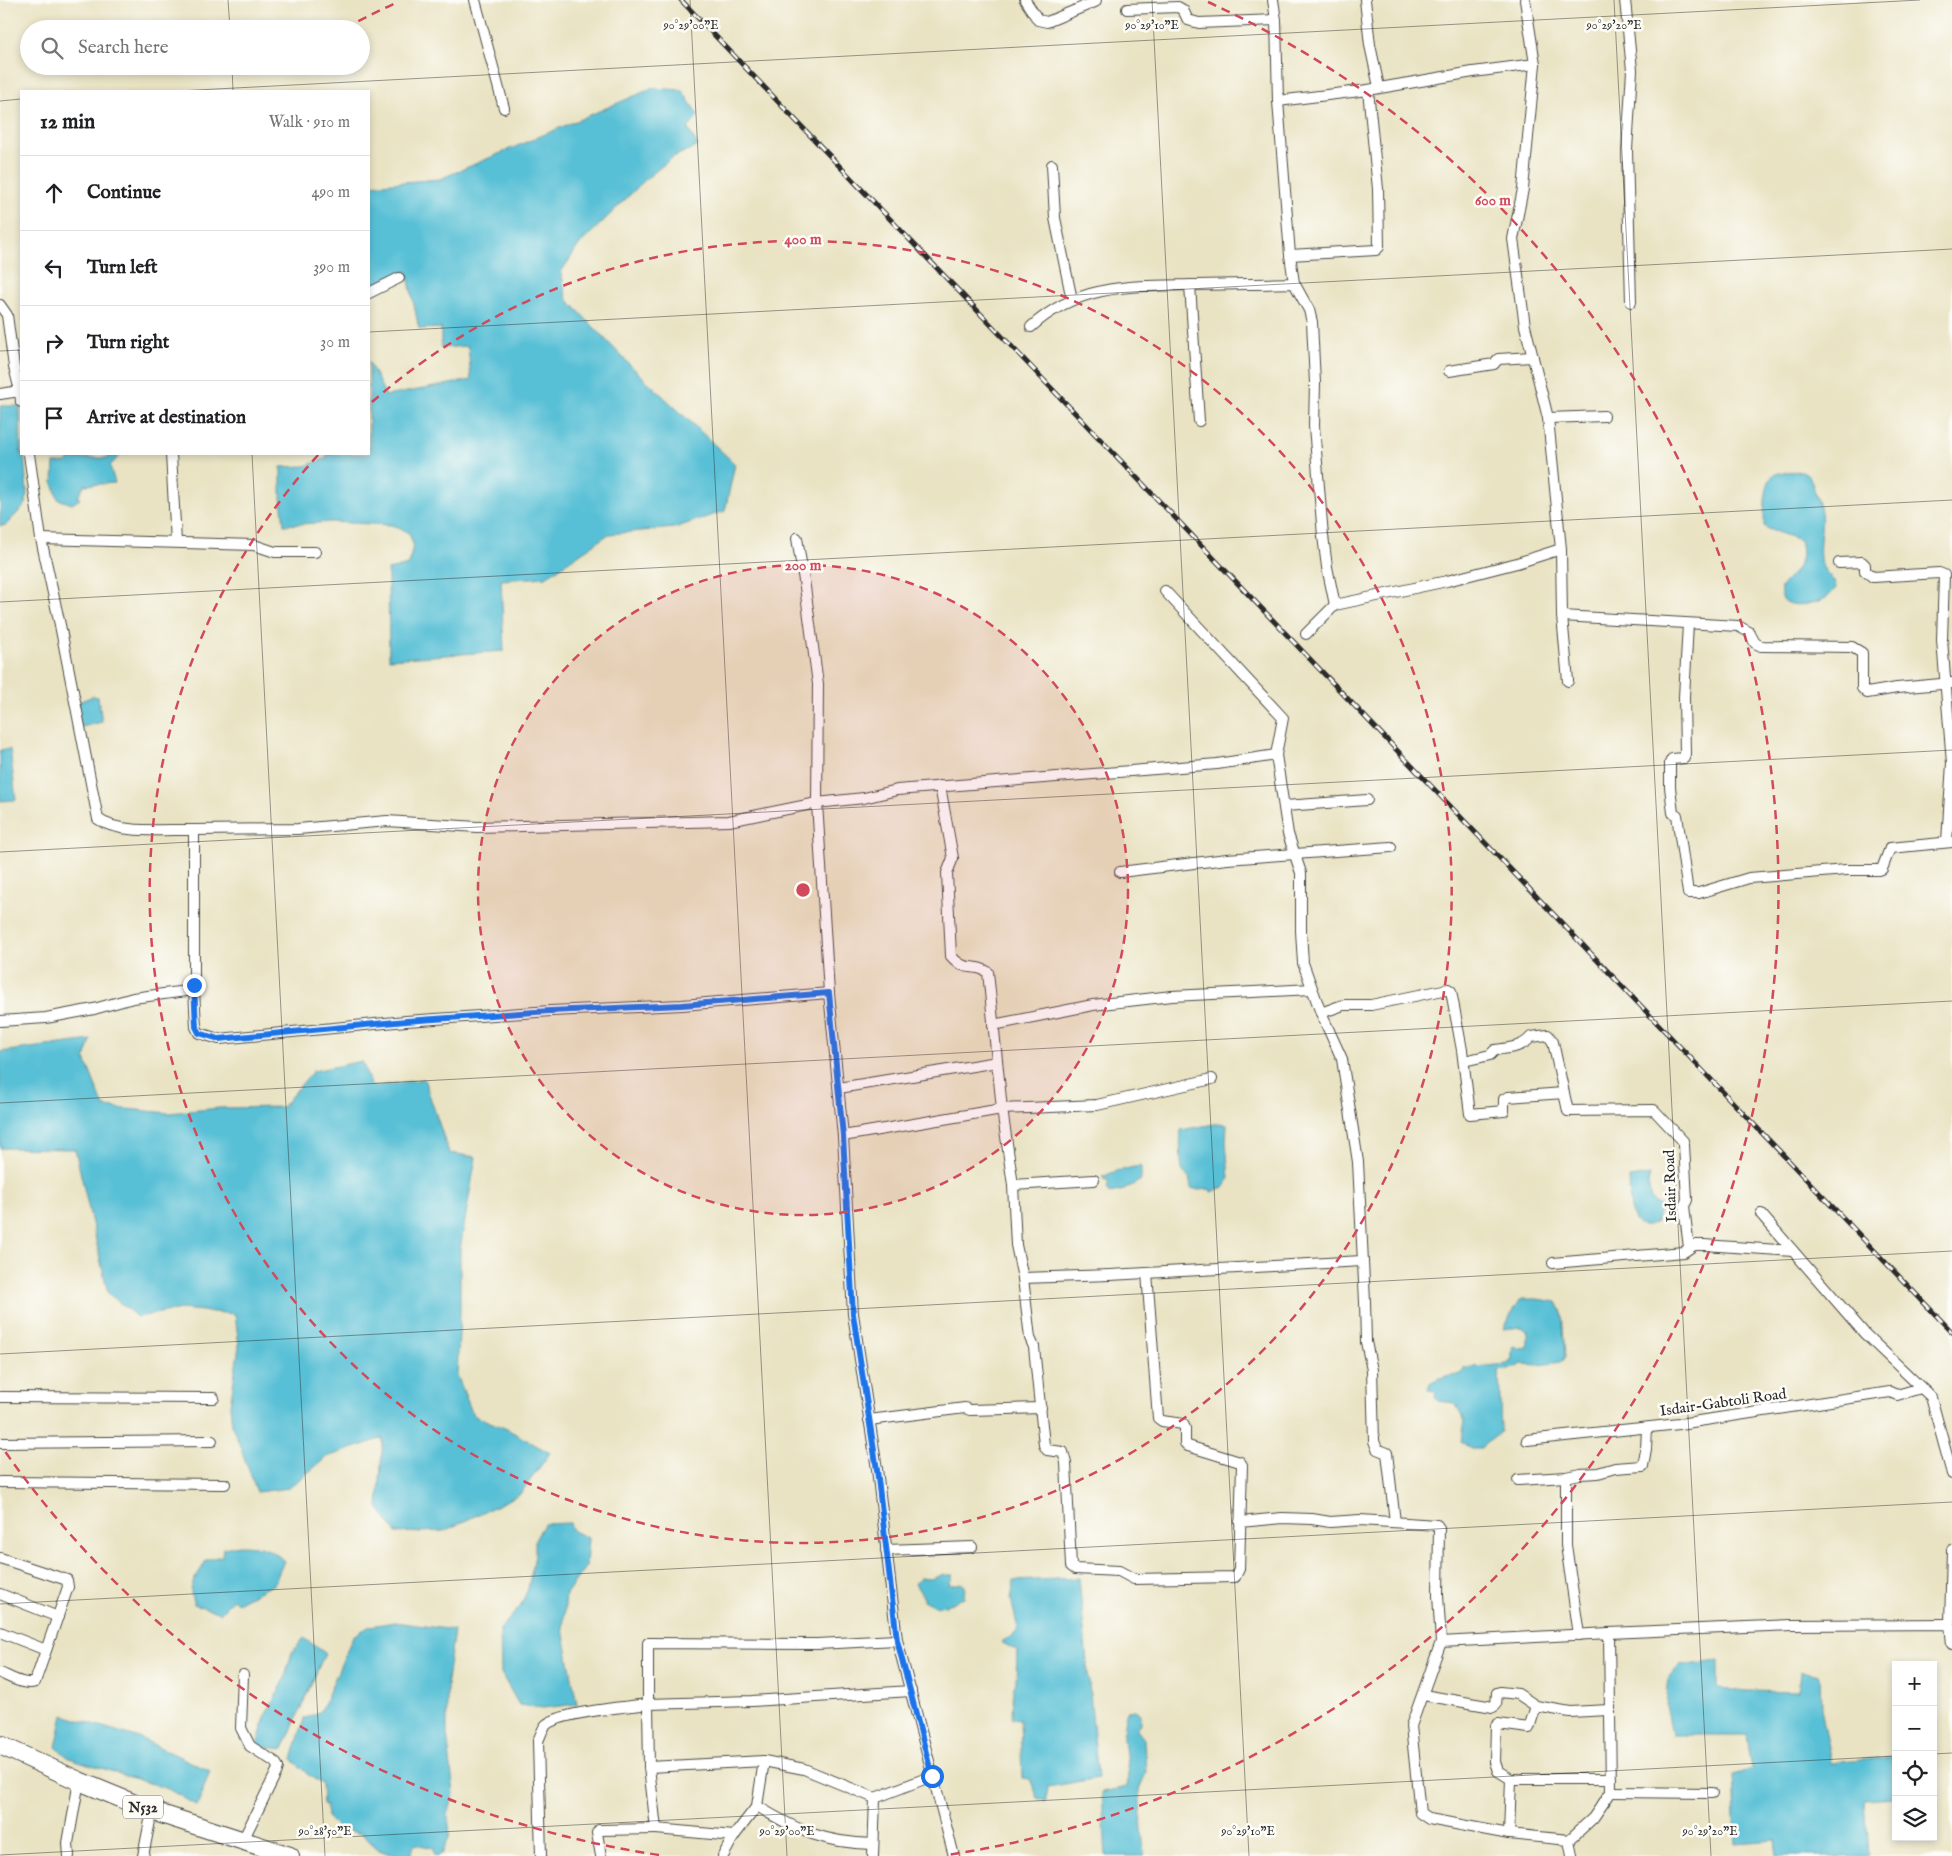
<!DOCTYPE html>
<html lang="en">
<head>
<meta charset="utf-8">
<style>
	body { margin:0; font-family:"IM FELL English",serif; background:#f2f2f2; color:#202124 }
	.controls { position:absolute; right:15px; bottom:15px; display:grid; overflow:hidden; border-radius:0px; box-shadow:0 2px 8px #0003 }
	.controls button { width:45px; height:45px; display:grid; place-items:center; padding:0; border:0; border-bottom:1px solid #e0e0e0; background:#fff; color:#202124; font:25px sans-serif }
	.stop { position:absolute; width:15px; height:15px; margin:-11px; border:4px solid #1a73e8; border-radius:50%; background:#fff }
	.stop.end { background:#1a73e8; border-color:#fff; box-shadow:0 1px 5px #0008 }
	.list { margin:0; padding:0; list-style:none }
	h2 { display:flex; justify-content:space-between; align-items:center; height:65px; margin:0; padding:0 20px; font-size:21px }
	h2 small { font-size:16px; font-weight:400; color:#757577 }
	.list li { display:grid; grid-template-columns:32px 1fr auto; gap:15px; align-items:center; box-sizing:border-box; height:75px; padding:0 20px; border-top:1px solid #e0e0e0 }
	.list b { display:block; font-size:19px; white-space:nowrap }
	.list em { font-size:16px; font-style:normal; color:#757577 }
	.icon { flex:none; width:28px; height:28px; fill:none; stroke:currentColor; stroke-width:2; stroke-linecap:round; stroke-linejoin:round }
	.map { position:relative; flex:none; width:1952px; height:1856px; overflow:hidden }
	.search { position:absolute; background:#fff; box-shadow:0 2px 8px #0003; left:20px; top:20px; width:350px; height:55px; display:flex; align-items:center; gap:12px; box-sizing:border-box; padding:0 18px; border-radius:28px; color:#757577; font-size:19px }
	.panel { position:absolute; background:#fff; box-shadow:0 2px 8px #0003; left:20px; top:90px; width:350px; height:365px; border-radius:0px }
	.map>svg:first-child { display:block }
	.water { fill:#59c0d6; stroke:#427680 }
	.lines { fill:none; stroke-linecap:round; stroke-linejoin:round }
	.minor-casing { stroke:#484742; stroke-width:12 }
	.trunk-casing { stroke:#484742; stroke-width:20 }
	.minor { stroke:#fff; stroke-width:10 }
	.trunk { stroke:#fff; stroke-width:18 }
	.rail-casing { stroke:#2b2b2b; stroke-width:5 }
	.rail { stroke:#fdfcf7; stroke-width:3; stroke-dasharray:9; stroke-linecap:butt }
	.route { stroke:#1a73e8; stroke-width:6 }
	.ticks { fill:none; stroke:#2b2b2b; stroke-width:1; stroke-opacity:0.45 }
	.ring { fill:none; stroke:#d1495b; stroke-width:2.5; stroke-dasharray:9 6 }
	.labels { text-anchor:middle; stroke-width:5; stroke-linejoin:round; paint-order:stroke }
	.shield { fill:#fdfcf7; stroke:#6a6a68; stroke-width:1 }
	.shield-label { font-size:14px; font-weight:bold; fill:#2b2b2b }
	.street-label { font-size:15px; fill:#2b2b2b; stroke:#fdfcf7 }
	.ticks-label { font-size:12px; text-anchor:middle; fill:#2b2b2b; stroke:#fdfcf7; stroke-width:5; stroke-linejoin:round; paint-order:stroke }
	.centre { fill:#d1495b; stroke:#fdfcf7; stroke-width:2.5 }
	.ring-label { font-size:15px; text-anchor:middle; font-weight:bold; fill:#d1495b; stroke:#fdfcf7; stroke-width:5; stroke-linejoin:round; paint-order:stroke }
</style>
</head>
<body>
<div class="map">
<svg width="1952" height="1856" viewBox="0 0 1952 1856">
	<rect width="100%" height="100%" fill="#fdfcf7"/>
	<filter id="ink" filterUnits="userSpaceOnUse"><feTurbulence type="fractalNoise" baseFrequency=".02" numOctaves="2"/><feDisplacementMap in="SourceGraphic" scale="10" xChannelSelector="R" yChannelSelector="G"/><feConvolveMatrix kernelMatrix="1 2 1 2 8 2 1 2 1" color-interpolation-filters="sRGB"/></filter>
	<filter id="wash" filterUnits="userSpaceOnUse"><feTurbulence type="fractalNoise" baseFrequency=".0096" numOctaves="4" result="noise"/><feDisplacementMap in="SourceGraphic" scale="20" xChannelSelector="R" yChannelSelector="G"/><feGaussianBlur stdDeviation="1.12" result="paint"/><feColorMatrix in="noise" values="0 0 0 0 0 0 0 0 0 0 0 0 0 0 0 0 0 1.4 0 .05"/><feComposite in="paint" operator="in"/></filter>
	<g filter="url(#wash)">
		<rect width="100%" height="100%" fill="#e9e3c3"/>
		<g class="water">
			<path d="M 653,88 L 682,90 L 698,115 L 688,129 L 698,146 L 673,157 L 646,179 L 579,245 L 561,272 L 567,299 L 630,365 L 735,464 L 725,511 L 674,528 L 609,534 L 546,577 L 501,580 L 504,651 L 389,659 L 388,570 L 409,565 L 413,544 L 409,533 L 392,525 L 331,522 L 284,525 L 281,498 L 281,467 L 305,466 L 327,458 L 327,454 L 369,454 L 369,362 L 386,396 L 471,380 L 468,346 L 441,348 L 441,328 L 419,329 L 407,271 L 369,286 L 369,185 L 440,179 Z"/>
			<path d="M 0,406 L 20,406 L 21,454 L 24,454 L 27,492 L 26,504 L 6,525 L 0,526 Z"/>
			<path d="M 110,454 L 121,454 L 110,466 L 115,483 L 84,485 L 78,497 L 80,499 L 72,504 L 58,499 L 53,483 L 54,463 L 65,463 L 73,458 L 108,458 Z"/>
			<path d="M 1802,471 C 1811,475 1811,480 1814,489 C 1816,497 1820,504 1821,512 C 1823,527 1818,543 1820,559 C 1822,573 1836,578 1836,588 C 1832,592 1829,597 1824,599 C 1810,605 1777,612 1781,587 C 1796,569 1806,565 1800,540 L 1768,529 L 1764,526 C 1764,515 1764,481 1774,475 C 1781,471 1793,472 1802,471 Z"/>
			<path d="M 93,696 L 98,697 L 102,722 L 81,727 L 76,703 Z"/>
			<path d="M 10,749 L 16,800 L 0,801 L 0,750 Z"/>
			<path d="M 91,1040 L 85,1059 L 104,1107 L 169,1113 L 219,1108 L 282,1107 L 313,1071 L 362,1061 L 371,1087 L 424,1079 L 449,1153 L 476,1157 L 460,1249 L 460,1313 L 457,1375 L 473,1415 L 507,1429 L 550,1453 L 520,1494 L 444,1531 L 396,1533 L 378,1507 L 383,1438 L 327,1457 L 289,1488 L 257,1492 L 232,1425 L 230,1405 L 239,1346 L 235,1314 L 181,1309 L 137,1317 L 108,1293 L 75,1149 L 0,1148 L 0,1052 Z"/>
			<path d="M 1220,1123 L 1227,1125 L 1226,1141 L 1229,1179 L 1225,1187 L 1211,1192 L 1210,1189 L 1199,1190 L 1191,1188 L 1189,1177 C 1189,1177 1183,1172 1183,1172 C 1180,1167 1180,1136 1181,1130 Z"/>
			<path d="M 1139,1166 L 1141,1167 L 1141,1180 L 1124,1190 L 1109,1193 L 1107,1189 L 1109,1180 L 1106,1180 L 1102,1177 L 1116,1171 Z"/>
			<path d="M 1650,1175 L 1648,1183 L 1651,1200 L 1660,1206 L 1657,1222 C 1627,1240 1630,1196 1629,1178 Z"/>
			<path d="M 1521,1299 L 1537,1299 L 1557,1302 L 1562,1312 L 1565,1357 L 1562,1362 L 1539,1365 L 1521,1364 L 1519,1367 L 1499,1371 L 1501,1431 C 1495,1439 1487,1441 1481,1448 L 1471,1448 L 1461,1442 L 1465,1421 L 1455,1403 L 1438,1401 L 1435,1398 L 1436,1392 L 1428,1389 L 1430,1383 C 1443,1374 1452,1378 1463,1373 L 1464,1368 L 1508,1364 L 1512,1358 L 1512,1347 L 1515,1346 L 1520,1349 L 1528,1348 L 1528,1331 L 1521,1327 L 1504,1329 L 1511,1314 Z"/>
			<path d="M 570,1523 L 573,1531 L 588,1538 L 586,1566 L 566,1594 L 563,1629 L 577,1704 L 543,1708 L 519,1705 L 501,1673 L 500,1629 L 520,1607 L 528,1589 L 535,1555 L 535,1540 L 544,1524 Z"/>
			<path d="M 240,1545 C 258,1545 271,1548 284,1561 L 274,1584 L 237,1603 L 233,1599 L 220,1613 L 194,1604 C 185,1583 199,1577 206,1560 L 222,1556 L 223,1548 Z"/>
			<path d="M 942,1575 L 953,1575 L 949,1584 L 953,1585 L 961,1583 L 965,1586 L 964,1598 C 947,1604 941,1611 923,1600 L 923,1596 L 915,1584 L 920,1578 L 931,1579 Z"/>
			<path d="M 1079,1578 L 1098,1778 L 1048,1787 L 1046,1802 L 1038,1798 L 1030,1779 L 1022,1778 L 1020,1720 L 1012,1719 L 1013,1690 L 1016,1682 L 1017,1651 L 1001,1642 L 1012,1636 L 1018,1629 L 1011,1599 L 1014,1581 Z"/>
			<path d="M 395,1622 L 454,1630 L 447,1681 L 447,1734 L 454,1794 L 448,1815 L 450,1835 L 442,1854 L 435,1856 L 434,1848 L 415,1844 L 410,1856 L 393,1855 L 379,1850 L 362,1834 L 338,1828 L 327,1817 L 326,1806 L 323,1805 L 322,1784 L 307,1774 L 292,1759 L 304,1719 L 321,1711 L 353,1636 L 370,1626 Z"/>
			<path d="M 304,1638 L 325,1653 L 283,1749 L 257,1746 L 266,1714 L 284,1681 L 292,1652 Z"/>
			<path d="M 1718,1661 L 1718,1689 L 1747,1691 L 1798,1692 L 1800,1672 L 1820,1676 L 1821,1709 L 1832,1763 L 1896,1756 L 1896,1797 L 1865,1799 L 1869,1856 L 1777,1856 L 1775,1840 L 1736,1843 L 1733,1775 L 1752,1769 L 1747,1735 L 1672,1735 L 1666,1705 L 1669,1678 L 1679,1666 Z"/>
			<path d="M 1135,1710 L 1141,1714 L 1141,1723 L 1137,1730 L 1144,1739 L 1146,1773 L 1139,1789 L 1144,1856 L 1106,1856 L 1102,1792 L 1127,1787 C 1131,1762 1118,1734 1127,1711 Z"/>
			<path d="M 63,1715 L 140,1738 L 210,1771 L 197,1806 L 168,1789 L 69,1758 L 56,1747 Z"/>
			<path d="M 1933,1751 L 1939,1803 L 1933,1808 Z"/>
		</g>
	</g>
	<g filter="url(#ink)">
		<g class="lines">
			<g class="minor-casing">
				<g id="minor">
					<path d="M 475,0 L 504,108"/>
					<path d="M 1025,0 L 1038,20 L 1047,22 L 1095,2 L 1096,0"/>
					<path d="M 1273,0 L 1276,20 L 1278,101 L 1290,255 L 1294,283 L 1309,310 L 1312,322 L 1315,383 L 1314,426 L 1323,536 L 1327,567 L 1335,605"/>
					<path d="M 1365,0 L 1370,45 L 1379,87"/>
					<path d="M 1625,0 L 1632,70 L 1627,150 L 1631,302"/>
					<path d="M 1127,9 L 1178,7 L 1183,10 L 1188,20 L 1199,23 L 1276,20"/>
					<path d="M 1535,64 L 1523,189 L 1513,239 L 1525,326 L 1548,418 L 1561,549 L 1562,616 L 1568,681"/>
					<path d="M 1278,101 L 1368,90 L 1473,72 L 1535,64 L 1525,0"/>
					<path d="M 1052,165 L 1055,218 L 1072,300"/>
					<path d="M 1290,255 L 1376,250 L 1379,247 L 1378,189 L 1368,90"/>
					<path d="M 1190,285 L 1199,421"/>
					<path d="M 369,293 L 399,278"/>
					<path d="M 0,305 L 7,315 L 14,367 L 20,391 L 21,391"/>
					<path d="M 1031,327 C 1079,283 1133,286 1194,285 C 1227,284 1260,284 1294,283"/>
					<path d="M 1449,371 L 1494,364 L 1498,359 L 1533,357"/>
					<path d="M 0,394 L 20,391 L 21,402"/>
					<path d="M 1548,418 L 1604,416"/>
					<path d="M 29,454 L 41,539 L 60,625 L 98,819 C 119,835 167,829 194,830"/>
					<path d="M 171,454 L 176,542"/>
					<path d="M 797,538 L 805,587 L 818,684 L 817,803 L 829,993 L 843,1136 L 853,1314 L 877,1469 L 897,1640 L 954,1856"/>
					<path d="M 41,539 L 254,545 L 275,552 L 315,552"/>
					<path d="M 1839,563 L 1862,562 L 1865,565 L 1865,571 L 1873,577 L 1939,573 L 1944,575 L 1942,640 L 1952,763 L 1947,842"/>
					<path d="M 1165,591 L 1283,718 L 1276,755 L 1288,834 L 1301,873 L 1301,931 L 1303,963 L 1321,1013 L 1342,1059 L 1358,1162 L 1365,1302 L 1366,1342 L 1372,1370 L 1374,1441 L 1377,1449 L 1387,1453 L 1395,1522"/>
					<path d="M 1562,616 L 1738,626 L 1749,632 L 1755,643 L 1761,646 L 1852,647 L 1862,653 L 1862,688 L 1867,693 L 1897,688 L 1952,683"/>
					<path d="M 1688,624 L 1684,697 L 1685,754 L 1684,758 L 1672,759 L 1670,763 L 1670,787 L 1673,813 L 1677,815 L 1688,893 L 1699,893 L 1749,878 L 1846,870 L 1879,870 L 1882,869 L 1890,848 L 1952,842"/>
					<path d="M 1306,634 L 1335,605 L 1447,581 L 1517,563 L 1561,549"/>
					<path d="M 940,786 L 953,858 L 947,873 L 951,956 C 967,974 972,962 988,972 L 1002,1109 L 1013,1185 L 1016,1245 L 1023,1278 L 1030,1338 L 1034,1347 L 1044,1445 L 1047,1450 L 1063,1452 L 1066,1463 L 1071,1566 L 1075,1569 L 1119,1571 L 1134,1579 L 1235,1577 L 1239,1569 L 1242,1465 L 1240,1462 L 1188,1446 L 1185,1443 L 1185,1428 L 1183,1424 L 1162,1421 L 1158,1418 L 1147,1273"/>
					<path d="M 1285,806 L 1367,800"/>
					<path d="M 1120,872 L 1227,859 L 1391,847"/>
					<path d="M 194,990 L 196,1027 L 199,1033 L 219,1039 L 406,1021 L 551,1011 L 682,1005 L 829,993"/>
					<path d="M 1321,1013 L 1343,1005 L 1371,1005 L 1448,989 L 1451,991 L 1462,1050 L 1470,1114 L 1504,1111 L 1504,1099 L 1508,1097 L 1564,1093 L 1568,1111 L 1654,1110 L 1683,1141 L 1684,1145 L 1687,1200 L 1684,1206 L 1689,1248"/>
					<path d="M 0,1021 L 46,1018 L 94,1009 L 133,998 L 194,990 L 194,830 L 298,829 L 387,821 L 477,827 L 729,821 L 817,803 L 864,798 L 897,790 L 1217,764 L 1276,755"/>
					<path d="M 993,1025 L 1093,1005 L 1172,996 L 1312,989"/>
					<path d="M 1464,1061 L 1490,1055 L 1495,1050 C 1508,1048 1522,1048 1531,1037 L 1548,1035 L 1553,1042 L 1564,1093"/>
					<path d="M 839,1088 L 997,1062"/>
					<path d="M 843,1136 L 1002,1109 L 1097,1105 L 1212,1079"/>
					<path d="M 1013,1185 L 1094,1180"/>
					<path d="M 1761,1214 L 1865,1334 L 1931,1397 L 1952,1474"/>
					<path d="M 1553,1263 L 1684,1252 L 1694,1245 L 1704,1245 L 1793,1251"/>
					<path d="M 1023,1278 L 1110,1275 L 1362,1261"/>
					<path d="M 0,1397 L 214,1398"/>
					<path d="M 869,1420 L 965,1408 L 970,1410 L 1041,1408"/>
					<path d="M 1527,1440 L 1679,1424 L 1890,1392 L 1897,1395 L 1921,1388"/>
					<path d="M 0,1443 L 212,1441"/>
					<path d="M 1566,1477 L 1566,1545 L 1579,1635"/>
					<path d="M 1518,1480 L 1566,1477 L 1580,1474 L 1598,1473 L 1615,1468 L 1643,1466 L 1646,1449 L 1647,1428"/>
					<path d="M 0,1482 L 225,1484"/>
					<path d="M 1240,1522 L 1282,1518 L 1312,1519 L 1330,1522 L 1360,1520 L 1437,1525 L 1439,1528 L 1438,1595 L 1441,1642 L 1411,1726 L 1420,1813 L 1429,1819 L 1509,1834 L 1569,1840 L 1572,1856"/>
					<path d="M 886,1550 L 972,1547"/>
					<path d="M 0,1558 L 67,1580 L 68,1587 L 35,1682 C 24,1686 10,1677 0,1673"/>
					<path d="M 0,1594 L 58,1617"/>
					<path d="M 1950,1624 L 1952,1550"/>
					<path d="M 0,1632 L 46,1650"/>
					<path d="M 1609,1633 L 1792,1625 L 1950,1624 L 1952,1644"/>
					<path d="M 1441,1642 L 1609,1633 L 1611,1792 L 1593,1818 L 1569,1840"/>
					<path d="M 243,1675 L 241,1728 L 250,1746 L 275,1762 L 278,1767 L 277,1771 L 243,1840"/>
					<path d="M 1423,1695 L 1493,1707 L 1496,1705 L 1497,1693 L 1500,1692 L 1518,1694 L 1536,1706 L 1570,1712 L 1609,1710"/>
					<path d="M 649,1767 L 764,1761 L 804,1769 L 875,1798"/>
					<path d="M 1511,1779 L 1611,1779"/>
					<path d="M 1611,1792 L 1712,1793"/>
					<path d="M 757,1806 C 798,1831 825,1843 873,1844"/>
					<path d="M 656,1829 L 734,1836 L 723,1856"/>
					<path d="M 1509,1834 L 1511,1779 L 1498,1771 L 1495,1762 L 1496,1726 L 1498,1724 L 1529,1728 L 1536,1706"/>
					<path d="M 734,1836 L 757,1806 L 764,1761"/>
					<path d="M 69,1856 L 68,1843 L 79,1781"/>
					<path d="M 143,1856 L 152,1811"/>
					<path d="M 541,1856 L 538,1741 C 540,1737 542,1730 545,1726 C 557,1712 628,1707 648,1704 L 648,1643 L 817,1644 L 897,1640"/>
					<path d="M 601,1856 L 597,1833 L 599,1830 L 656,1829 L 649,1767 L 648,1704 L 752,1701 L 911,1691"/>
					<path d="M 873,1856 L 875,1798 L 932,1776"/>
				</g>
			</g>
			<g class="trunk-casing">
				<path id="trunk" d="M 0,1745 L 79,1781 L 152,1811 L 290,1856"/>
			</g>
			<use href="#minor" class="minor"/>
			<use href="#trunk" class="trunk"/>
			<g class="rail-casing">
				<path id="rail" d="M 681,0 L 1952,1332"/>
			</g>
			<use href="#rail" class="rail"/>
		</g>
	</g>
	<g class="lines" filter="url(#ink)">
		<path class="route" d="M 194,985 L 196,1027 L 199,1033 L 219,1039 L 406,1021 L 550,1011 L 682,1005 L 829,993 L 843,1136 L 853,1314 L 877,1470 L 897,1640 L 932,1776"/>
	</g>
	<path class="ticks" d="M 228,0 L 230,29M 690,0 L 787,1856M 1152,0 L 1249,1856M 1614,0 L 1711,1856M 232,66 L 233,91M 178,91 L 1920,0M 0,101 L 21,99M 369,332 L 1952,249M 0,351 L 21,350M 252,454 L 325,1856M 0,602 L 1952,500M 0,852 L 1952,750M 0,1103 L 1952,1001M 0,1354 L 1952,1251M 0,1604 L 1952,1502M 1933,1754 L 1952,1753M 0,1855 L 1896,1756"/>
	<circle cx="803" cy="890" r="325" fill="#d1495b" fill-opacity=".12"/>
	<g class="ring">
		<circle cx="803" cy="890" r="325"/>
		<path d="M372 402A651 651 0 1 1 319 454"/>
		<path d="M659 1855A976 976 0 0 1 4 1450M345 28A976 976 0 0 1 398 2M1208 2A976 976 0 0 1 947 1855"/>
	</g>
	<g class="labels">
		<rect class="shield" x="123" y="1795.5" width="40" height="23" rx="4"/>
		<g class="shield-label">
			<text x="143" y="1812">N532</text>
		</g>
		<g class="street-label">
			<text transform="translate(1670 1186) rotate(-92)" y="5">Isdair Road</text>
			<text transform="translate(1723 1402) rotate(-8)" y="5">Isdair-Gabtoli Road</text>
		</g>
	</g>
	<g class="ticks-label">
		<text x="691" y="29">90°29'00"E</text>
		<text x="1152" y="29">90°29'10"E</text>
		<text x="1614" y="29">90°29'20"E</text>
		<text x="325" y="1835">90°28'50"E</text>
		<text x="787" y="1835">90°29'00"E</text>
		<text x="1248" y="1835">90°29'10"E</text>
		<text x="1710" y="1835">90°29'20"E</text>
	</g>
	<circle cx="803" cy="890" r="8" class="centre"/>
	<g class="ring-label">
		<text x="1493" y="205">600 m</text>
		<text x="803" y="244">400 m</text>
		<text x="803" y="570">200 m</text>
	</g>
</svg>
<div class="controls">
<button>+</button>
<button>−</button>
<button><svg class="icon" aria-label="locate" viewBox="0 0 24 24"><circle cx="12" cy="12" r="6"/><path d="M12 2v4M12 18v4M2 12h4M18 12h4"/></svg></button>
<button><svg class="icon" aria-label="layers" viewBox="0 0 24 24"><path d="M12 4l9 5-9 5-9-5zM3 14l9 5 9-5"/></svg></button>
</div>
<div class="stop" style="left:932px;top:1776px"></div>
<div class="stop end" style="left:194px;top:985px"></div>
<div class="search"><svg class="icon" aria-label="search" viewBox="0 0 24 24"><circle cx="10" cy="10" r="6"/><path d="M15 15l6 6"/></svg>Search here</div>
<section class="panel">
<h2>12 min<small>Walk · 910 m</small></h2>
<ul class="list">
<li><svg class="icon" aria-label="ahead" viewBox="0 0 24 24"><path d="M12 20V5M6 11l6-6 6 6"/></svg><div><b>Continue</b></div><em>490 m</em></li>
<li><svg class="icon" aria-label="left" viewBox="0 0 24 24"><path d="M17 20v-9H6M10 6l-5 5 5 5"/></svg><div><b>Turn left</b></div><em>390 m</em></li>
<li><svg class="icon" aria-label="right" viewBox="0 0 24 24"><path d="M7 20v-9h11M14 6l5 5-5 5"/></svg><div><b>Turn right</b></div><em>30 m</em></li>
<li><svg class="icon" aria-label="arrive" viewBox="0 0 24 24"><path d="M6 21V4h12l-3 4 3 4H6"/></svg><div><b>Arrive at destination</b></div></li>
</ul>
</section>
</div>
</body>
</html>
